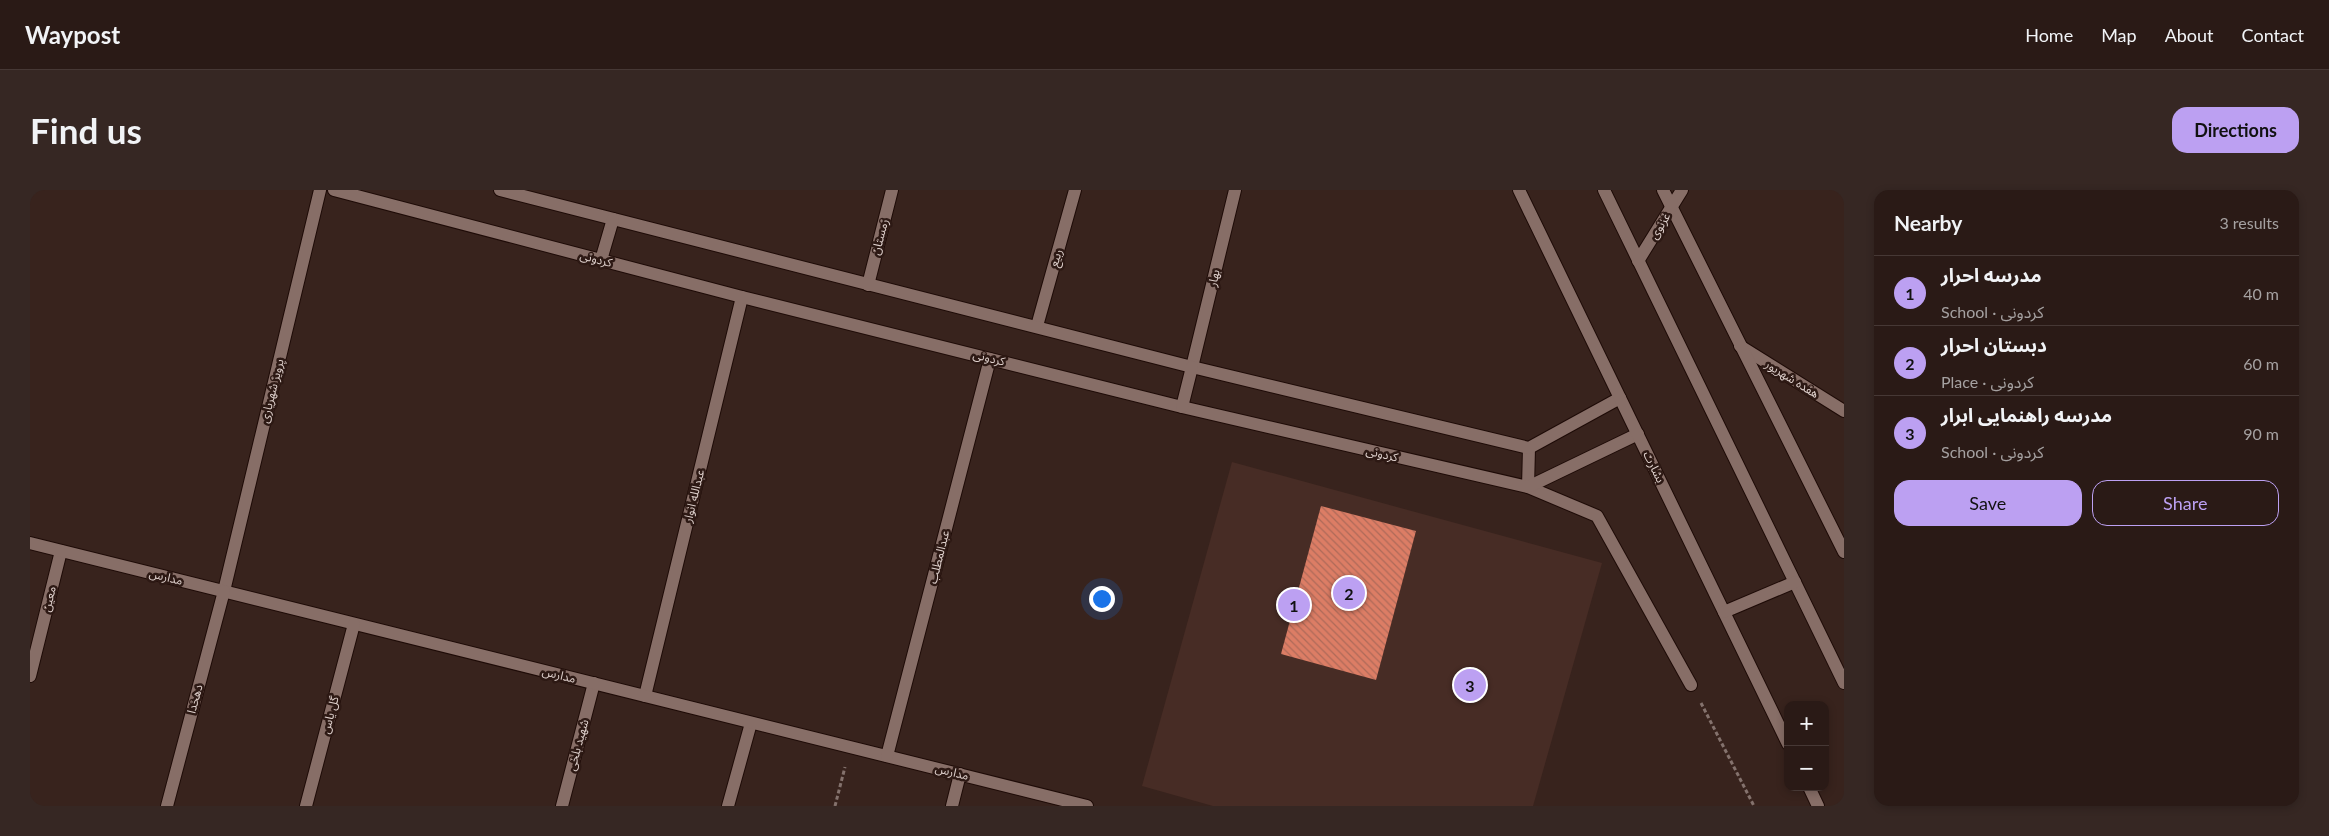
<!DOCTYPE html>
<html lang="en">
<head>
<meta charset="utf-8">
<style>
	body { margin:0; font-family:Lato,"Noto Sans Arabic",sans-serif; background:#362723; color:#f1f3f6 }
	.controls { position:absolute; right:15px; bottom:15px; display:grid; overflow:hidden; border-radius:10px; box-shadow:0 2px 8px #0003 }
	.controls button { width:45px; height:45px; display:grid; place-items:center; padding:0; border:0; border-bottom:1px solid #463835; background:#2a1a16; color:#f1f3f6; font:25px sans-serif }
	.you { position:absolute; left:1071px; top:408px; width:18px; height:18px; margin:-12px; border:4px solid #fff; border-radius:50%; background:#1a73e8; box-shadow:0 0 0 8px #1a73e833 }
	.badge { display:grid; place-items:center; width:32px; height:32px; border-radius:50%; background:#bca0f2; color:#111; font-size:16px; font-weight:700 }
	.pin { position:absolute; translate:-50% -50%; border:2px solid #fff; box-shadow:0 1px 5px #0006 }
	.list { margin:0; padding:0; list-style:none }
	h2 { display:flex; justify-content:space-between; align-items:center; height:65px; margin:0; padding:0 20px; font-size:21px }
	h2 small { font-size:16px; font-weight:400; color:#a5a1a1 }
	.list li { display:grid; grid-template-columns:32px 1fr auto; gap:15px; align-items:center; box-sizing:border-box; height:70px; padding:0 20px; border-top:1px solid #463835 }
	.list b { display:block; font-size:19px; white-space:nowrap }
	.list p { margin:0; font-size:16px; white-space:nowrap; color:#a5a1a1 }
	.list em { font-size:16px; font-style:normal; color:#a5a1a1 }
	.actions { display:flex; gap:10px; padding:15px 20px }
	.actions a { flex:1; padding:11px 0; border:1px solid #bca0f2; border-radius:15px; text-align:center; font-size:18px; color:#bca0f2 }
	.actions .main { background:#bca0f2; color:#111 }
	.map { position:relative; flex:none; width:1814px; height:616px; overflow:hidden; border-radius:15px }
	header { display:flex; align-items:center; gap:30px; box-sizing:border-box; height:70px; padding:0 25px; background:#2a1a16; border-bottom:1px solid #463835 }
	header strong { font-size:24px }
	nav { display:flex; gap:28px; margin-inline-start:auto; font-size:18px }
	.intro { display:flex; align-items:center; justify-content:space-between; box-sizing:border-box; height:120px; padding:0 30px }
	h1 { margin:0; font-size:35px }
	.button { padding:12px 22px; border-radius:15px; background:#bca0f2; color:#111; font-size:18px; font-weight:700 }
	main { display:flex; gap:30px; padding:0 30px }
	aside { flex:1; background:#2a1a16; border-radius:15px; box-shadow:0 2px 8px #0003 }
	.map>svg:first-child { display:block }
	.built { fill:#472c25 }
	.building { fill:url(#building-back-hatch) }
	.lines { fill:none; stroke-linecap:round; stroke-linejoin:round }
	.service-casing { stroke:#1e0b07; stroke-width:14 }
	.minor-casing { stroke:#1e0b07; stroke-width:14 }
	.tertiary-casing { stroke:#1e0b07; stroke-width:14 }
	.secondary-casing { stroke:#1e0b07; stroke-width:14 }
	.path { stroke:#84726d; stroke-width:3; stroke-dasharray:4 2.5; stroke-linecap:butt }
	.service { stroke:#876e67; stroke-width:12 }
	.minor { stroke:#876e67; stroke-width:12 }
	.tertiary { stroke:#876e67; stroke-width:12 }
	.secondary { stroke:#876e67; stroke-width:12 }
	.labels { text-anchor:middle; stroke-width:5; stroke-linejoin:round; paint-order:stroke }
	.street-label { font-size:12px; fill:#ded0cc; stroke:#2d1914 }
</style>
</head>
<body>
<header>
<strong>Waypost</strong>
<nav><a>Home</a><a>Map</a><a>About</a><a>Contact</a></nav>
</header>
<div class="intro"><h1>Find us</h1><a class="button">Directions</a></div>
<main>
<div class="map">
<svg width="1814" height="616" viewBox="0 0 1814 616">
	<defs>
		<pattern id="building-back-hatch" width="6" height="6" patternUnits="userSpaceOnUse" patternTransform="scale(1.25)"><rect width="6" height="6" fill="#dc7d65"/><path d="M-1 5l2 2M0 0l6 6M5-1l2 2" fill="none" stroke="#ae6a59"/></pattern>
	</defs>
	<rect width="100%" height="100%" fill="#38231d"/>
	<path class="built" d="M 1202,272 L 1572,373 L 1503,616 L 1183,616 L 1112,596 Z"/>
	<path class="building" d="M 1291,316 L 1386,341 L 1346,490 L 1251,464 Z"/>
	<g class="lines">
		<g class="service-casing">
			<g id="service">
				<path d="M 838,95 L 862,0"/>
				<path d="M 1007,136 L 1045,0"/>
				<path d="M 1162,177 L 1205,0"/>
				<path d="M 1499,258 L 1498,297 L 1567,326 L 1661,495"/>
				<path d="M 194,401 L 290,0"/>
				<path d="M 0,486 L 31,361"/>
				<path d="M 615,506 L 712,107"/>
				<path d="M 532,616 L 564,493"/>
				<path d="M 698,616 L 721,533"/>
				<path d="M 922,616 L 930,584"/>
			</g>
		</g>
		<g class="minor-casing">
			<g id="minor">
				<path d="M 1710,156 L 1814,221"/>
				<path d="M 0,353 L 1057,616"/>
				<path d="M 857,566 L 960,169"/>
				<path d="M 137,616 L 194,401"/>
				<path d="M 276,616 L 324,434"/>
			</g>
		</g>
		<g class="tertiary-casing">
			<g id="tertiary">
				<path d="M 304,0 L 712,107 L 1152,217 L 1498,297 L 1608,244"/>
				<path d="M 470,0 L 1162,177 L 1499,258 L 1590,208"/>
				<path d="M 1633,0 L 1814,362"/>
				<path d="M 571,70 L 583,29"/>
				<path d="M 1608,71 L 1652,0"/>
				<path d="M 1152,217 L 1162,177"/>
			</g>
		</g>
		<g class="secondary-casing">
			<g id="secondary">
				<path d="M 1489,0 L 1758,554"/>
				<path d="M 1574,0 L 1814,493"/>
				<path d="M 1694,422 L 1765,392"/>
				<path d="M 1779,597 L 1788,616"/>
			</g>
		</g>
		<g class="path">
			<path d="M 1671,513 L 1724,616"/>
			<path d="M 805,616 L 815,577"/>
		</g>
		<use href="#service" class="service"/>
		<use href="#minor" class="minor"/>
		<use href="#tertiary" class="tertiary"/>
		<use href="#secondary" class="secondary"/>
	</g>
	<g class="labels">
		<g class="street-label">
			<text transform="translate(1630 36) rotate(-59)" y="4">غزنوی</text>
			<text transform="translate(850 47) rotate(-75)" y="4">زمستان</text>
			<text transform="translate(1026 68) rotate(-74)" y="4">ربیع</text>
			<text transform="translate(566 69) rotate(15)" y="4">کردونی</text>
			<text transform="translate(1184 88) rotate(-77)" y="4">بهار</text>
			<text transform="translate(959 168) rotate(14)" y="4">کردونی</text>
			<text transform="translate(1762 189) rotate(32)" y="4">هفده شهریور</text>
			<text transform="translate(242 201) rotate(-76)" y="4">پرویز شهریاری</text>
			<text transform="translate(1352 264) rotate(13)" y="4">کردونی</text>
			<text transform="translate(1624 277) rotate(64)" y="4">بشارت</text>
			<text transform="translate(664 306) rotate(-76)" y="4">عبدالله انوار</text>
			<text transform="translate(909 367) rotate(-76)" y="4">عبدالمطلب</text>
			<text transform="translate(136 387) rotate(14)" y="4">مدارس</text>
			<text transform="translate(19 409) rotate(-76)" y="4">معین</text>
			<text transform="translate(529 485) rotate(14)" y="4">مدارس</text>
			<text transform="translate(165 509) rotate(-75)" y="4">دهخدا</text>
			<text transform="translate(300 525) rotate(-75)" y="4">گل یاس</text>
			<text transform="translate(548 555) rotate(-75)" y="4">شهید بلخی</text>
			<text transform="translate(922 582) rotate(14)" y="4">مدارس</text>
		</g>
	</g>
</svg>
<div class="controls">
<button>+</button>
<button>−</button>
</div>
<div class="you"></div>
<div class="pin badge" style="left:1264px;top:415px">1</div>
<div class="pin badge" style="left:1319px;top:403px">2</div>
<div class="pin badge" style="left:1440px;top:495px">3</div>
</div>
<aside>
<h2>Nearby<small>3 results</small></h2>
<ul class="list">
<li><span class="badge">1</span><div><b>مدرسه احرار</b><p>School · کردونی</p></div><em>40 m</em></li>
<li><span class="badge">2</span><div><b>دبستان احرار</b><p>Place · کردونی</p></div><em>60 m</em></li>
<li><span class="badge">3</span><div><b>مدرسه راهنمایی ابرار</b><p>School · کردونی</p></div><em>90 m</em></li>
</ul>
<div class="actions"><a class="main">Save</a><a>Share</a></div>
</aside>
</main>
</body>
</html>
